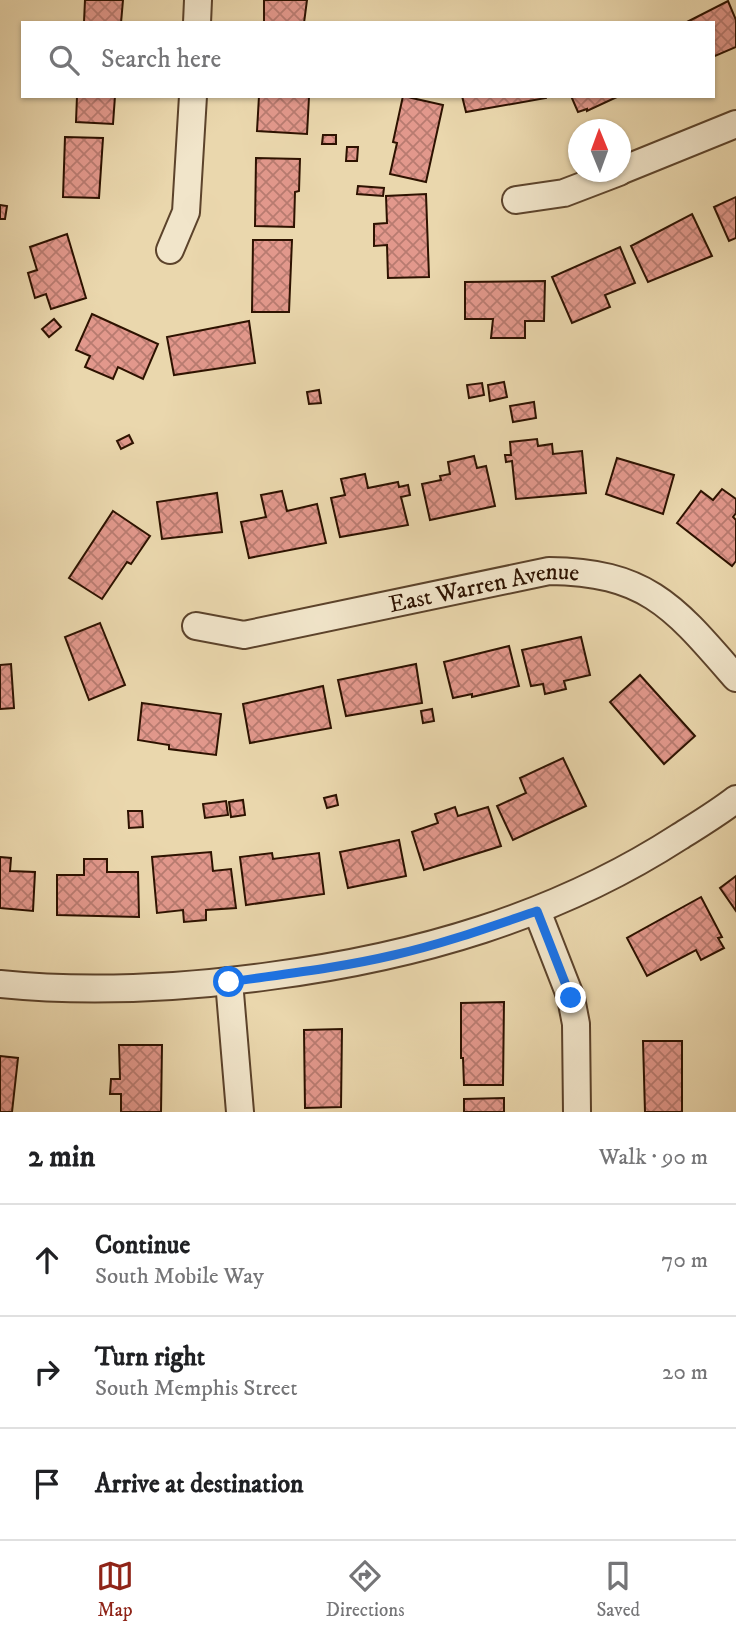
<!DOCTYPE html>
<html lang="en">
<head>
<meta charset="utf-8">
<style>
	body { margin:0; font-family:"IM FELL DW Pica",serif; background:#f2f2f2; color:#202124 }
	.compass { position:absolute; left:568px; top:119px; width:63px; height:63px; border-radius:50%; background:#fff; box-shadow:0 2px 5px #0004; rotate:359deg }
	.stop { position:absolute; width:21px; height:21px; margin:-16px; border:5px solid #1a73e8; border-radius:50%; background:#fff }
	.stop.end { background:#1a73e8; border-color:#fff; box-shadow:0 2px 7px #0008 }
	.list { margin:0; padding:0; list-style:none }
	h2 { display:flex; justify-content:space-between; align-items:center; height:91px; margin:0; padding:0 28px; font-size:30px }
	h2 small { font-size:23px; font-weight:400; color:#757577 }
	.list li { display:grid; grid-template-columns:46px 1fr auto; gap:21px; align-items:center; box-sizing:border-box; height:112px; padding:0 28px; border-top:2px solid #e0e0e0 }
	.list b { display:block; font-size:26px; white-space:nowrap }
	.list p { margin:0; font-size:23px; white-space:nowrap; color:#757577 }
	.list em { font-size:23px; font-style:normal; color:#757577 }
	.icon { flex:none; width:38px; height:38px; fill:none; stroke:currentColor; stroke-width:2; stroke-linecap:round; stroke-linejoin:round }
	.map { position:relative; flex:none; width:736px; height:1112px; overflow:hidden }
	.search { position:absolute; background:#fff; box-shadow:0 2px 5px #0004; left:21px; right:21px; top:21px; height:77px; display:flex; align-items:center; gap:18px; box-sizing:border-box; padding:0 24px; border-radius:0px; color:#757577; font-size:26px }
	.sheet { height:427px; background:#fff }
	nav { display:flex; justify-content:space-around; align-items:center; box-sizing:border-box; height:98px; border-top:2px solid #e0e0e0; background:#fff; font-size:19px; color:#757577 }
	nav a { display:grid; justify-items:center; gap:4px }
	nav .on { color:#8f2418 }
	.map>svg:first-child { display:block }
	.building { fill:url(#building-cross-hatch); stroke:#2d1200; stroke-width:2 }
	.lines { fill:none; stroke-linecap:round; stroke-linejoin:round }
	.minor-casing { stroke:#5c432b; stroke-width:30 }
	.minor { stroke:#f1e5ca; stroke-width:26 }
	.route { stroke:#1a73e8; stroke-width:9 }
	.labels { text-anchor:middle; stroke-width:5; stroke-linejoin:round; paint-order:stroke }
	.street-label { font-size:24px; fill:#2d1200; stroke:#f1e5ca }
</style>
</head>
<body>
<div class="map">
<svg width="736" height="1112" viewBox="0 0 736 1112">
	<defs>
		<pattern id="building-cross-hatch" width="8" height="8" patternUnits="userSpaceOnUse" patternTransform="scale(1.75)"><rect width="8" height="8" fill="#e2988c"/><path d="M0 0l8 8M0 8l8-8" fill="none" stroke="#b87b70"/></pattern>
	</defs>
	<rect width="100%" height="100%" fill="#ead7ad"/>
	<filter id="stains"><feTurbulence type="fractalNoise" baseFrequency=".00286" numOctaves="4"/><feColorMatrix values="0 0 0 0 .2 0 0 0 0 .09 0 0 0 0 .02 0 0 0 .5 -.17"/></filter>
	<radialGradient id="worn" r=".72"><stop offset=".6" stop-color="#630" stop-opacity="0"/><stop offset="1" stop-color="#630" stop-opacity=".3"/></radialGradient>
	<g class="building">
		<path d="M 85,0 L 123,0 L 121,23 L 84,22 Z"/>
		<path d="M 264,0 L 307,0 L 304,23 L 264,23 Z"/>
		<path d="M 728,1 L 736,20 L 736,47 L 715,56 L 713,55 L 713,23 L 685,23 Z"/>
		<path d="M 73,96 L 115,96 L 113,124 L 76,122 L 77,96 Z"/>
		<path d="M 259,96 L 309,97 L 307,134 L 257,131 Z"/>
		<path d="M 403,96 L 443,105 L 426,182 L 390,174 L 397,143 L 393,142 Z"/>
		<path d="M 462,96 L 546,96 L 546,98 L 466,112 Z"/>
		<path d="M 571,96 L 619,96 L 587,111 L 587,109 L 578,112 Z"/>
		<path d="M 323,135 L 336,135 L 336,144 L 322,144 Z"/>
		<path d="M 65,137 L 103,138 L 99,198 L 63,197 Z"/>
		<path d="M 347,147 L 358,147 L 357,161 L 346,161 Z"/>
		<path d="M 256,158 L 300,159 L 299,191 L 295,192 L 294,227 L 255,226 Z"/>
		<path d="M 358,186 L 384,188 L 383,196 L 357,194 Z"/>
		<path d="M 426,194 L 429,277 L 388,278 L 387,245 L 374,246 L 374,224 L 387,223 L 386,196 Z"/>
		<path d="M 736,197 L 736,238 L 729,241 L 714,207 Z"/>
		<path d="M 0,205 L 7,206 L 5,219 L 0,219 Z"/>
		<path d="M 692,214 L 712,256 L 648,282 L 631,246 Z"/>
		<path d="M 67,234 L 86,298 L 51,309 L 46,294 L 35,298 L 28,273 L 37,270 L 30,247 Z"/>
		<path d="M 253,240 L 292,240 L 289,312 L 252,312 Z"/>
		<path d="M 620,247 L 635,283 L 605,295 L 610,307 L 572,323 L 552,277 Z"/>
		<path d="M 545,281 L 544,321 L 525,321 L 525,338 L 491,338 L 493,319 L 465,319 L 465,282 Z"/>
		<path d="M 92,314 L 158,344 L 143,379 L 118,367 L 113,379 L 85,367 L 90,356 L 76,350 Z"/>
		<path d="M 54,319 L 61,327 L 49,337 L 42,329 Z"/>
		<path d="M 249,321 L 255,363 L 174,375 L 167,337 Z"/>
		<path d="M 504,382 L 507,397 L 490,401 L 488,385 Z"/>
		<path d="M 482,383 L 484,395 L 469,398 L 467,385 Z"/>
		<path d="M 319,390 L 321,403 L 309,404 L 307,392 Z"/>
		<path d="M 534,402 L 536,418 L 513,422 L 510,406 Z"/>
		<path d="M 129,435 L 133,443 L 121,449 L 117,441 Z"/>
		<path d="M 537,439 L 538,446 L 552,444 L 553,454 L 582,451 L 586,493 L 516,499 L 512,461 L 506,462 L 505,455 L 511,455 L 510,442 Z"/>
		<path d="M 474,456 L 477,468 L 486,466 L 495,506 L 430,520 L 422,484 L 441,480 L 440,476 L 450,474 L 448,462 Z"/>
		<path d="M 617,458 L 674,475 L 663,514 L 606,494 Z"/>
		<path d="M 365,474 L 368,488 L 398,482 L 399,487 L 408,485 L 410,495 L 401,497 L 408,525 L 340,537 L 331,498 L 345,495 L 341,479 Z"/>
		<path d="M 722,489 L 736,499 L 736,513 L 733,517 L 736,520 L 736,561 L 732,566 L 677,523 L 701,491 L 713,500 Z"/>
		<path d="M 282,491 L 287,511 L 317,504 L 326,543 L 249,558 L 241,522 L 266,517 L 261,495 Z"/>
		<path d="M 217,493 L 222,532 L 162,539 L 157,502 Z"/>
		<path d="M 113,511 L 150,536 L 131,564 L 127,562 L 102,599 L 69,578 Z"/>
		<path d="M 100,623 L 125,685 L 89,700 L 65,637 Z"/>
		<path d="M 581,637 L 590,675 L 564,681 L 566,689 L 545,694 L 543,684 L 531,686 L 522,650 Z"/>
		<path d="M 509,646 L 519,686 L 472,697 L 472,694 L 453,698 L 444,662 Z"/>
		<path d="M 11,664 L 14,708 L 0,709 L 0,665 Z"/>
		<path d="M 416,664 L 422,703 L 346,716 L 338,680 Z"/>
		<path d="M 640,675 L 695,736 L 664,764 L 610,702 Z"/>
		<path d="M 323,686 L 331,728 L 250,743 L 243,704 Z"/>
		<path d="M 142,703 L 221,714 L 216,755 L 169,749 L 169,745 L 138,740 Z"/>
		<path d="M 432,709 L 434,721 L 423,723 L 421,711 Z"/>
		<path d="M 563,758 L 586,806 L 513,840 L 497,806 L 526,793 L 520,778 Z"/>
		<path d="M 336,795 L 338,805 L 327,808 L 324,798 Z"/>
		<path d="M 243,800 L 245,815 L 231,817 L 229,802 Z"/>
		<path d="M 226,801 L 228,815 L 205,818 L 203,804 Z"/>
		<path d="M 455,807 L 458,816 L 488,807 L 501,846 L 424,870 L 412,832 L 438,823 L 435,814 Z"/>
		<path d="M 128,811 L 142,811 L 143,827 L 129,828 Z"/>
		<path d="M 399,840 L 406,876 L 348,888 L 340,852 Z"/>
		<path d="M 211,852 L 213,871 L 231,869 L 236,908 L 206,910 L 206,920 L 184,922 L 183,910 L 157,913 L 152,857 Z"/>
		<path d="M 272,853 L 273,859 L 319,853 L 324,894 L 246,905 L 240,857 Z"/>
		<path d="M 0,857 L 11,858 L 10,871 L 35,872 L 33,911 L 0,908 Z"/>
		<path d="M 84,859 L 107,859 L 107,872 L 138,872 L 139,917 L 57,915 L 57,875 L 84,875 Z"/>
		<path d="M 736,876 L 736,911 L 720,888 Z"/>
		<path d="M 701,897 L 722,937 L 718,938 L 724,948 L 701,960 L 696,950 L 647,976 L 627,938 Z"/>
		<path d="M 504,1002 L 503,1085 L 464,1085 L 463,1058 L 461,1058 L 461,1003 Z"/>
		<path d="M 342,1029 L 341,1107 L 305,1108 L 304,1030 Z"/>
		<path d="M 643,1041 L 682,1041 L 682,1112 L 645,1112 Z"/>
		<path d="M 119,1045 L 162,1045 L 161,1112 L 121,1112 L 121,1094 L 110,1094 L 111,1079 L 120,1079 Z"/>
		<path d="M 0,1056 L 18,1058 L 12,1112 L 0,1112 Z"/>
		<path d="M 504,1098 L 504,1112 L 464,1112 L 464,1099 Z"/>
	</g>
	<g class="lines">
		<g class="minor-casing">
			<g id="minor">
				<path d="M 197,23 L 198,0"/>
				<path d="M 620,171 L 736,124"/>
				<path d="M 516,200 L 564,193 L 619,172"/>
				<path d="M 170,250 L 186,212 L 193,96"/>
				<path id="s1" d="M 196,626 L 244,635 L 549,571 C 648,572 675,608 736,678"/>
				<path d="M 537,911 L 571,998 L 576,1024 L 577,1112"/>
				<path d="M 229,981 L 240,1112"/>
				<path d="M 0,984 C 89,993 181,988 270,976 C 415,957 555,917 679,837 C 698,825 718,813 736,799"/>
			</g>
		</g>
		<use href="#minor" class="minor"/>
	</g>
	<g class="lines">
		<path class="route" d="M 229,982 C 284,974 339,968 394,955 C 443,944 490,927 537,911 L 571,998"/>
	</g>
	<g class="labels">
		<g class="street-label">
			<text dy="8" stroke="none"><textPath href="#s1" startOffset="294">East Warren Avenue</textPath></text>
		</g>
	</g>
	<rect width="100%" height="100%" filter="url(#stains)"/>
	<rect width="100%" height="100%" fill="url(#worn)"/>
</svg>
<svg class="compass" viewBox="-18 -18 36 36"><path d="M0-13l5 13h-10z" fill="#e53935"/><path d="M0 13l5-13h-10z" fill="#757577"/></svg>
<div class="stop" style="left:229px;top:982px"></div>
<div class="stop end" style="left:571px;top:998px"></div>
<div class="search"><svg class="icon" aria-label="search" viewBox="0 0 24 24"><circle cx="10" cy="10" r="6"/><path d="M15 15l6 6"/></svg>Search here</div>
</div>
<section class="sheet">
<h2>2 min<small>Walk · 90 m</small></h2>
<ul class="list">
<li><svg class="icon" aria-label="ahead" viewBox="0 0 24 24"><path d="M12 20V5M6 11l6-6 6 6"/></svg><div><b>Continue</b><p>South Mobile Way</p></div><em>70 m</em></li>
<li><svg class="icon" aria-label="right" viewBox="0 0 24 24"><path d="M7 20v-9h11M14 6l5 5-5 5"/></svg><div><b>Turn right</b><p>South Memphis Street</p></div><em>20 m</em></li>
<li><svg class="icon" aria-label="arrive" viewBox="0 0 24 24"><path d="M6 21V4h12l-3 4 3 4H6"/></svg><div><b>Arrive at destination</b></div></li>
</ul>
</section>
<nav>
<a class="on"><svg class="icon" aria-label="map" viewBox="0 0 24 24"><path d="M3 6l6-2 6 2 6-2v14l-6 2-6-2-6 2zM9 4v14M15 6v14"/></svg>Map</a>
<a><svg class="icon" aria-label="directions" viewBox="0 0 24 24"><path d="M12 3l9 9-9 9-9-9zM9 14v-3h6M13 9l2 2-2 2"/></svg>Directions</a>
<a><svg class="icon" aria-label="saved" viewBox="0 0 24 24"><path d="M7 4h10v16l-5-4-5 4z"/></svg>Saved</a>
</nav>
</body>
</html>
